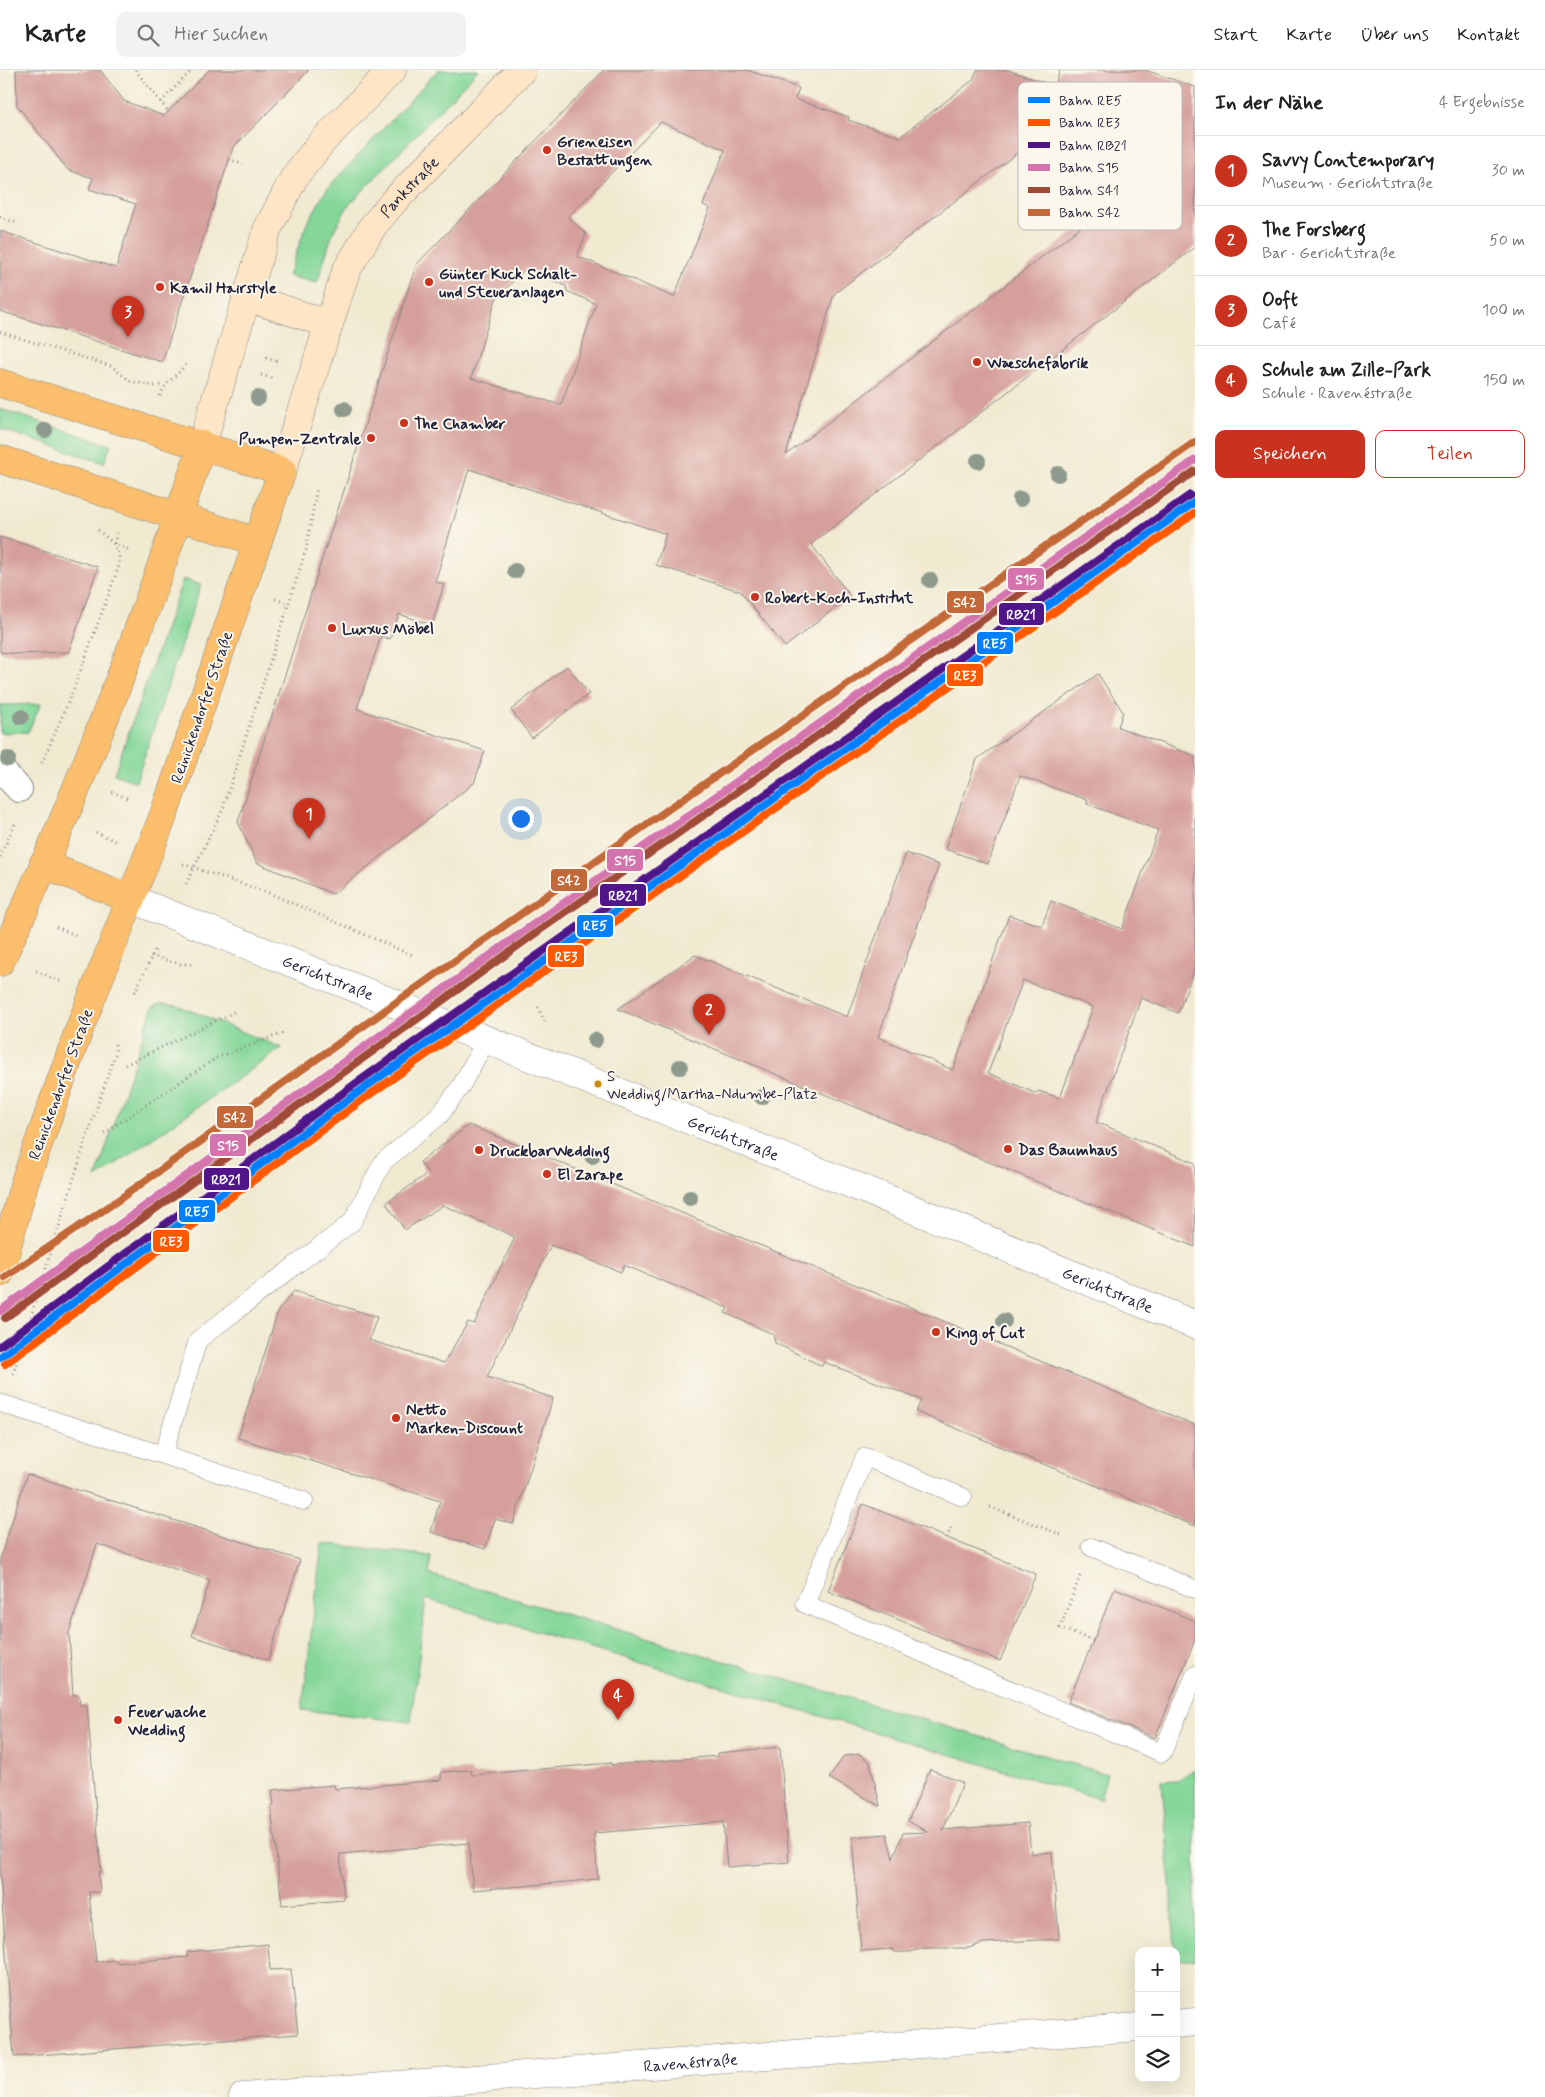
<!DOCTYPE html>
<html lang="de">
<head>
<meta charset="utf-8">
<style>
	body { margin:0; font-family:Mynerve,sans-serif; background:#f2f2f2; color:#222 }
	.controls { position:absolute; right:15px; bottom:15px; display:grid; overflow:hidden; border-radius:10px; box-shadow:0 5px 20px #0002 }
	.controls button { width:45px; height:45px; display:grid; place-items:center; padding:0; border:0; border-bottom:1px solid #e0e0e0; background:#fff; color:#222; font:25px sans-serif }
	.you { position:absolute; left:520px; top:748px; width:18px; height:18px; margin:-12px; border:4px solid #fff; border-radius:50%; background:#1a73e8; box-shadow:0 0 0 8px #1a73e833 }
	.badge { display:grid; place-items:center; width:32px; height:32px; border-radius:50%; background:#c8321e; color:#fff; font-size:16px; font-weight:700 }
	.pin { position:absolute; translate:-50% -41px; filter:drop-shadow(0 1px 2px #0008) }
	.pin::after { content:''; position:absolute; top:26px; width:18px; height:15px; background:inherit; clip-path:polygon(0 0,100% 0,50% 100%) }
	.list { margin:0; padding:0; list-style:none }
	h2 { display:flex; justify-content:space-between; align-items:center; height:65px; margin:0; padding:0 20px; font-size:21px }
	h2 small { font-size:16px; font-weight:400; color:#767676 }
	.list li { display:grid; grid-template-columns:32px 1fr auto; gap:15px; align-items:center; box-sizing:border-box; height:70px; padding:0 20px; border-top:1px solid #e0e0e0 }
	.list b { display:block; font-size:19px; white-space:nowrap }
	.list p { margin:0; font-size:16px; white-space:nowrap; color:#767676 }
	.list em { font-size:16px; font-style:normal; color:#767676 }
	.actions { display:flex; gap:10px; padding:15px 20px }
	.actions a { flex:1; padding:11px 0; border:1px solid #c8321e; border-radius:10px; text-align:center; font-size:18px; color:#c8321e }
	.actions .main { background:#c8321e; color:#fff }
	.icon { flex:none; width:28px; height:28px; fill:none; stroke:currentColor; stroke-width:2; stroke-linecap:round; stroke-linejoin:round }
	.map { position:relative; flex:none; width:1195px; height:2027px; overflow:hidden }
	header { display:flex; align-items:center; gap:30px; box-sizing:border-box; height:70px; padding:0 25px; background:#fff; border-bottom:1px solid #e0e0e0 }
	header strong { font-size:24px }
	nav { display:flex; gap:28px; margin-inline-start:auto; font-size:18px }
	.search { width:350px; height:45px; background:#f2f2f2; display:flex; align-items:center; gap:12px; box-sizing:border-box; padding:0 18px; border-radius:10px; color:#767676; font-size:19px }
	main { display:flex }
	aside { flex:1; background:#fff }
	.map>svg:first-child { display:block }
	.green { fill:#84d799; stroke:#537c6a }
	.building { fill:#d59f9b; fill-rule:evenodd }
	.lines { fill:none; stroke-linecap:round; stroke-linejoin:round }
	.service-casing { stroke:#898686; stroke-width:19 }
	.pedestrian-casing { stroke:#898686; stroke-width:28 }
	.minor-casing { stroke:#898686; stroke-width:29 }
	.secondary-casing { stroke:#898686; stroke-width:29 }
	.primary-casing { stroke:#898686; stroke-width:29 }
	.path { stroke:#898686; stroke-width:3; stroke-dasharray:1 4; stroke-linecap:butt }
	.service { stroke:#fff; stroke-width:18 }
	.pedestrian { stroke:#fff; stroke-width:26 }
	.minor { stroke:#fff; stroke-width:28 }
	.secondary { stroke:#fde5c5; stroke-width:28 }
	.primary { stroke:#fabe6d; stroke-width:28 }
	.rail-1-casing { stroke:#fbf7ec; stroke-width:11 }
	.rail-2-casing { stroke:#fbf7ec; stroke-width:11 }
	.rail-3-casing { stroke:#fbf7ec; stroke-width:11 }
	.rail-4-casing { stroke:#fbf7ec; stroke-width:11 }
	.rail-5-casing { stroke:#fbf7ec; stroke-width:11 }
	.rail-6-casing { stroke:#fbf7ec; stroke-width:11 }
	.rail-1 { stroke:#0080ff; stroke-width:8 }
	.rail-2 { stroke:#ff5900; stroke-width:8 }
	.rail-3 { stroke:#501689; stroke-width:8 }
	.rail-4 { stroke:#d474ae; stroke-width:8 }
	.rail-5 { stroke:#9f4c37; stroke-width:8 }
	.rail-6 { stroke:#c36939; stroke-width:8 }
	.tree { fill:#8f9a8e }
	.poi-dot { fill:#c8321e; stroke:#fbf7ec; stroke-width:2 }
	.bus-dot { fill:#cc8c0c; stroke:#fbf7ec; stroke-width:2 }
	.labels { text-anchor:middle; stroke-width:4; stroke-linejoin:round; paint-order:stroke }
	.bus-label { font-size:15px; fill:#22223b; stroke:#fbf7ec; text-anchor:start }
	.poi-label { font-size:16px; font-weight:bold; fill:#22223b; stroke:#fbf7ec; text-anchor:start }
	.street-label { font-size:16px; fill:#22223b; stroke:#fbf7ec }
	.key { fill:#fbf7ec; stroke:#bab7b7; stroke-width:1 }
	.key-label { font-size:14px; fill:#22223b }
	.line-badge { stroke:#fbf7ec; stroke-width:2 }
	.badge-label { font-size:14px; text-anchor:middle; font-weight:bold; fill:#fff }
</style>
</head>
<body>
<header>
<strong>Karte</strong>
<div class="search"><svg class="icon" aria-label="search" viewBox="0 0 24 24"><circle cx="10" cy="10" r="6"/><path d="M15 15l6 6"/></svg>Hier suchen</div>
<nav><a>Start</a><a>Karte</a><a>Über uns</a><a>Kontakt</a></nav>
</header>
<main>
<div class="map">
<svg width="1195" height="2027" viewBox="0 0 1195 2027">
	<rect width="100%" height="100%" fill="#fbf7ec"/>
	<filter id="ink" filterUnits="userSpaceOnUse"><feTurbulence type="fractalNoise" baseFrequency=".02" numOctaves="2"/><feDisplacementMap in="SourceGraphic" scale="10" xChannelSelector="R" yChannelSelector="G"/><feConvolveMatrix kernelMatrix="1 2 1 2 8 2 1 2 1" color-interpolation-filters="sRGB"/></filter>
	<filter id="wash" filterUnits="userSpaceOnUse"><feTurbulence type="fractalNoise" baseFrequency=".0096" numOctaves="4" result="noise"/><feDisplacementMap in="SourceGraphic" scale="20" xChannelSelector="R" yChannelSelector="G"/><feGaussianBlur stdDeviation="1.12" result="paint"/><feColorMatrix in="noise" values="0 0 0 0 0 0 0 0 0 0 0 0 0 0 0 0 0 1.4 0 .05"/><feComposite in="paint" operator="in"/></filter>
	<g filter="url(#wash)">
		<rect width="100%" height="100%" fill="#f0ead1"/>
		<g class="green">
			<path d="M 438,0 L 478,0 L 348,136 L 333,162 L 317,213 L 288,206 L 307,153 L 327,119 Z"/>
			<path d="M 0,339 L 111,375 L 104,393 L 0,359 Z"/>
			<path d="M 183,509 L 201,515 L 136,712 L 114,704 Z"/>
			<path d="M 41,634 L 28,662 L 0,663 L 0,635 Z"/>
			<path d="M 162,933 L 177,935 L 282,978 L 96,1108 L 148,950 L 153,937 Z"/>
			<path d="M 322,1473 L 431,1486 L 429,1504 L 1107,1704 L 1100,1729 L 426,1529 L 411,1652 L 302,1640 Z"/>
			<path d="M 1195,1699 L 1195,1889 L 1176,1890 L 1162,1711 L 1177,1710 Z"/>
		</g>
		<g id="blocks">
			<g class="building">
				<path d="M 16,0 L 100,0 L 124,31 L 164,46 L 209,0 L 309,0 L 233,78 L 162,292 L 0,241 L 0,161 L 116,198 L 136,134 L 89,119 L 93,108 L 68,100 L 17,35 Z"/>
				<path d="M 604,0 L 747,0 L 799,18 L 795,29 L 849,47 L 848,50 L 900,67 L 973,10 L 977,0 L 1008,0 L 1055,16 L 1060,0 L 1145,0 L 1195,17 L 1195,177 L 811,474 L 850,526 L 785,577 L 740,521 L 656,495 L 666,464 L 469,399 L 435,512 L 444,514 L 432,555 L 399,544 L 390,569 L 381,566 L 357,639 L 485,681 L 474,713 L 333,824 L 257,793 L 238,752 L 416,195 ZM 661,52 L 725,80 L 703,135 L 710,138 L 674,227 L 577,186 L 586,164 L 568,147 ZM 1038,67 L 1066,76 L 1109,135 L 786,385 L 834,224 ZM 525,199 L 566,216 L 567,221 L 596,234 L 561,335 L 471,308 L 496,229 Z"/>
				<path d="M 0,467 L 98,497 L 69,582 L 17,584 L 0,582 Z"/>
				<path d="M 567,596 L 589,624 L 532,668 L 511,640 Z"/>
				<path d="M 1098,604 L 1123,642 L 1118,657 L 1195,686 L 1195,897 L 1178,943 L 1141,928 L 1096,1052 L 1195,1093 L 1195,1177 L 618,939 L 695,885 L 847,947 L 906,783 L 939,795 L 878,967 L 953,1000 L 1009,845 L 1042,856 L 1051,831 L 1122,859 L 1158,760 L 1087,734 L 1088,730 L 1020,706 L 988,794 L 945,779 L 977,689 ZM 1023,910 L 1093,937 L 1060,1028 L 1039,1021 L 1035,1023 L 988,1003 Z"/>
				<path d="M 469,1055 L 1195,1355 L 1195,1456 L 916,1342 L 921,1330 L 824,1292 L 822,1296 L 775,1273 L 773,1264 L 725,1243 L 728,1238 L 624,1195 L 621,1202 L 551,1175 L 487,1307 L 553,1328 L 513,1454 L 495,1449 L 485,1479 L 431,1462 L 440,1431 L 238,1368 L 278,1241 L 294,1221 L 377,1247 L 369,1270 L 444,1293 L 468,1252 L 474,1254 L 515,1167 L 443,1135 L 405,1160 L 386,1133 L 428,1103 L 420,1092 Z"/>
				<path d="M 27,1404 L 300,1490 L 268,1590 L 192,1566 L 210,1510 L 97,1474 L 69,1563 L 73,1625 L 79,1625 L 80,1635 L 87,1635 L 101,1802 L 98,1802 L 100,1822 L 89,1822 L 96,1892 L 116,1890 L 116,1893 L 188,1887 L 187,1882 L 268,1874 L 270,1900 L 291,1899 L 298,1964 L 14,1987 L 0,1806 L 0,1489 Z"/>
				<path d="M 863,1434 L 1036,1504 L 1000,1591 L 828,1521 Z"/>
				<path d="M 1115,1518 L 1195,1551 L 1195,1570 L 1155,1668 L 1068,1632 Z"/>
				<path d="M 780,1677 L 789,1792 L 727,1797 L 723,1752 L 594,1763 L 598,1809 L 523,1816 L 473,1820 L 469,1773 L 340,1784 L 344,1830 L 282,1835 L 271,1736 L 274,1736 L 272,1720 L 334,1715 L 335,1719 L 441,1710 L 441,1702 L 471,1700 L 472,1705 L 611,1693 L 611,1695 L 718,1686 L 717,1683 Z"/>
				<path d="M 859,1684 L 870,1692 L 880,1736 L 829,1708 L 844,1686 Z"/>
				<path d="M 930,1699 L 963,1713 L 943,1760 L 1028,1753 L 1031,1784 L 1052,1782 L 1059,1869 L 983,1873 L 969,1878 L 923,1878 L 910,1882 L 893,1882 L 893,1879 L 861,1881 L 852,1767 L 887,1764 L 893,1789 L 903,1763 L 928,1762 L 908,1751 Z"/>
			</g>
		</g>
	</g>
	<g filter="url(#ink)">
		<use href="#blocks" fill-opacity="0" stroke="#898686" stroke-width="1"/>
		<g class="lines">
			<g class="service-casing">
				<g id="service">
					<path d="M 3,1334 L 163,1385 L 198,1270 L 352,1152 L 383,1092 L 440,1045 L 461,1016 L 486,970"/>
					<path d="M 163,1385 L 304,1431"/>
					<path d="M 963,1427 L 865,1387 L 805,1534 L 1162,1683 L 1195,1605"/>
					<path d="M 1091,1477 L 1195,1519"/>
				</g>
			</g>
			<g class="pedestrian-casing">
				<path id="pedestrian" d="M 0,699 L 19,719"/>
			</g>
			<g class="minor-casing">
				<g id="minor">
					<path id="s1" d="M 131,829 L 876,1124 L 1195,1255"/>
					<path d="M 1176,1954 L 1195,1952"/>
					<path id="s2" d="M 243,2027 L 1139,1957"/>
				</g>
			</g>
			<g class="secondary-casing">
				<g id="secondary">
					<path d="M 246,227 L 329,254"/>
					<path d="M 202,375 L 267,160 L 295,106 L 322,72 L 392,0"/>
					<path id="s3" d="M 282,401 L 346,201 L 373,156 L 395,130 L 522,0"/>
				</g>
			</g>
			<g class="primary-casing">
				<g id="primary">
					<path d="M 0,313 L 282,401 L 164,744 L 79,960 L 24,1114 L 0,1203"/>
					<path d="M 0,389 L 258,472"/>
					<path d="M 43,794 L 131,829"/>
					<path d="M 0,892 C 79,724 145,551 202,375"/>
				</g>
			</g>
			<g class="path">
				<path d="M 135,0 L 168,41"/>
				<path d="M 161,32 L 192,0"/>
				<path d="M 229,89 L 243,95"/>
				<path d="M 0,147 L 17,153"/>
				<path d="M 0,262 L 111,296 L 130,311 L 153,316 L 163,315"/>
				<path d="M 266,288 L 279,292"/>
				<path d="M 261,305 L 274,309"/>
				<path d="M 160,326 C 165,311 179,305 188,292"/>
				<path d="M 98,460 L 114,474 L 130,480"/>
				<path d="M 275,529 L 288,534"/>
				<path d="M 42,693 L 73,621 L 119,496 L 119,486 L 114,474 L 117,463"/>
				<path d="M 112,722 L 130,729"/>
				<path d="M 96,762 L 115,771"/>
				<path d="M 0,787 L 15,754"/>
				<path d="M 183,794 L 269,823 L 412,885"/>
				<path d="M 186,814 L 222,741 L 306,480 L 317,417"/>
				<path d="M 56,857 L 78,866"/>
				<path d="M 151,886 L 180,894 L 194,894"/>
				<path d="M 36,901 L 60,911"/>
				<path d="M 135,922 L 156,878"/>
				<path d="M 538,937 L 546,954"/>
				<path d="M 125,995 L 236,941"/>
				<path d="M 104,1063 L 216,988 L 286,962"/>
				<path d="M 13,1304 L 88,1063 L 116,982 L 115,972"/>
				<path d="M 990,1437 L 1064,1466"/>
				<path d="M 947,1468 L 952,1454"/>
				<path d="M 1080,1506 L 1060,1558 L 1094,1571"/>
			</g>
			<use href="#service" class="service"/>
			<use href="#pedestrian" class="pedestrian"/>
			<use href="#minor" class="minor"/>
			<use href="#secondary" class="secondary"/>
			<use href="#primary" class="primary"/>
			<g class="rail-1-casing">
				<path id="rail-1" d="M 0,1287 L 360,1021 L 1195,432"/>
			</g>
			<g class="rail-2-casing">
				<path id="rail-2" d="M 5,1294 L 365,1028 L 1195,443"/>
			</g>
			<g class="rail-3-casing">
				<path id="rail-3" d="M 0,1276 L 355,1014 L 1190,425"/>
			</g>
			<g class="rail-4-casing">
				<path id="rail-4" d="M 0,1241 L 528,858 L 1195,390"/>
			</g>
			<g class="rail-5-casing">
				<path id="rail-5" d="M 5,1248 L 533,865 L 1195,401"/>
			</g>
			<g class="rail-6-casing">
				<path id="rail-6" d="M 5,1207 L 114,1133 L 670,738 L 1195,372"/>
			</g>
			<use href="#rail-1" class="rail-1"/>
			<use href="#rail-2" class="rail-2"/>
			<use href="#rail-3" class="rail-3"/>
			<use href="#rail-4" class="rail-4"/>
			<use href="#rail-5" class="rail-5"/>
			<use href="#rail-6" class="rail-6"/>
		</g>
		<g class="tree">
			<circle cx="258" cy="328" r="8"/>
			<circle cx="344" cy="339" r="8"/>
			<circle cx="45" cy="360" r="8"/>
			<circle cx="978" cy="391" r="8"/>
			<circle cx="1058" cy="404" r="8"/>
			<circle cx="1020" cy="429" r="8"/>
			<circle cx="515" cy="501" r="8"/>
			<circle cx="930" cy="510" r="8"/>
			<circle cx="21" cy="647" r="8"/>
			<circle cx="8" cy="689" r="8"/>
			<circle cx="595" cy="970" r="8"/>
			<circle cx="680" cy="997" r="8"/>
			<circle cx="762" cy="1027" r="8"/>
			<circle cx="592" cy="1086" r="8"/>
			<circle cx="690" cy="1128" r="8"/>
			<circle cx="1004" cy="1251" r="8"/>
		</g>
	</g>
	<g class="poi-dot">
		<circle cx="547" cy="80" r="5"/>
		<circle cx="429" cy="212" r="5"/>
		<circle cx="160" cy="217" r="5"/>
		<circle cx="977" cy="292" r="5"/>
		<circle cx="404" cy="353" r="5"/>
		<circle cx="371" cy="368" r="5"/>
		<circle cx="755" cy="527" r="5"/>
		<circle cx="332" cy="558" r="5"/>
		<circle cx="1008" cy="1079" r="5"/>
		<circle cx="479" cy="1080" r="5"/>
		<circle cx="547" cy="1104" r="5"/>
		<circle cx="936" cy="1262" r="5"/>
		<circle cx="396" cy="1348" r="5"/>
		<circle cx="118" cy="1650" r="5"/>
	</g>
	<circle class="bus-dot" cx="598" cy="1014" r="4.5"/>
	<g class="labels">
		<g class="bus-label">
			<text x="607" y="1011">S<tspan x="607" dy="18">Wedding/Martha-Ndumbe-Platz</tspan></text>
		</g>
		<g class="poi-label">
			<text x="557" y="77">Grieneisen<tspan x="557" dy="18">Bestattungen</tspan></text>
			<text x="439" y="209">Günter Kuck Schalt-<tspan x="439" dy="18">und Steueranlagen</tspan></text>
			<text x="170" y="223">Kamil Hairstyle</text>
			<text x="987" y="298">Wæschefabrik</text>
			<text x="414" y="359">The Chamber</text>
			<text x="361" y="374" text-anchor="end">Pumpen-Zentrale</text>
			<text x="765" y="533">Robert-Koch-Institut</text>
			<text x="342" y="564">Luxxus Möbel</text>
			<text x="1018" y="1085">Das Baumhaus</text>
			<text x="489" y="1086">DruckbarWedding</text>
			<text x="557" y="1110">El Zarape</text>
			<text x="946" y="1268">King of Cut</text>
			<text x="406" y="1345">Netto<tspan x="406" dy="18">Marken-Discount</tspan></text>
			<text x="128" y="1647">Feuerwache<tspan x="128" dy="18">Wedding</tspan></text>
		</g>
		<g class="street-label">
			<text dy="6" stroke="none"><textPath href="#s3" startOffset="316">Pankstraße</textPath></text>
			<text transform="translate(201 637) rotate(-71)" y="6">Reinickendorfer Straße</text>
			<text dy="6" stroke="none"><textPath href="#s1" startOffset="212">Gerichtstraße</textPath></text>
			<text transform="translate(60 1014) rotate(-70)" y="6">Reinickendorfer Straße</text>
			<text dy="6" stroke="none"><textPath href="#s1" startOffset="648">Gerichtstraße</textPath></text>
			<text dy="6" stroke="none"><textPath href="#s1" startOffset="1052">Gerichtstraße</textPath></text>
			<text dy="6" stroke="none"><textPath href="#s2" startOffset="449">Ravenéstraße</textPath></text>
		</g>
	</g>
	<rect x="1018" y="12" width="164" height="148" rx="8" class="key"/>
	<rect x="1028" y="27" width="22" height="6" fill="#0080ff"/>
	<rect x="1028" y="49" width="22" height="7" fill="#ff5900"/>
	<rect x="1028" y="72" width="22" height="6" fill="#501689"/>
	<rect x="1028" y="94" width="22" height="7" fill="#d474ae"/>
	<rect x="1028" y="117" width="22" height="6" fill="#9f4c37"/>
	<rect x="1028" y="139" width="22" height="7" fill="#c36939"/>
	<g class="key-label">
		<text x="1059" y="35">Bahn RE5</text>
		<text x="1059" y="57">Bahn RE3</text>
		<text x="1059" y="80">Bahn RB21</text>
		<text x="1059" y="102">Bahn S15</text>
		<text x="1059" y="125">Bahn S41</text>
		<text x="1059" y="147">Bahn S42</text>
	</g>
	<g class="line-badge">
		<rect x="1007" y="497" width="38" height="24" rx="5" fill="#d474ae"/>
		<rect x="946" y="520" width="39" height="24" rx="5" fill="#c36939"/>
		<rect x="998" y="532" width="47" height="24" rx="5" fill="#501689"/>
		<rect x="976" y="561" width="38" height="24" rx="5" fill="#0080ff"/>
		<rect x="946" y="593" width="38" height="24" rx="5" fill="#ff5900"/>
		<rect x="606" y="778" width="38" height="24" rx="5" fill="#d474ae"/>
		<rect x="550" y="798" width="38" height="24" rx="5" fill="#c36939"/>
		<rect x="599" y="813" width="48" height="24" rx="5" fill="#501689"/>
		<rect x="576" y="844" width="38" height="24" rx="5" fill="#0080ff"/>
		<rect x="547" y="874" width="38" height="24" rx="5" fill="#ff5900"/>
		<rect x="216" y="1035" width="38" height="24" rx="5" fill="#c36939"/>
		<rect x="209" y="1063" width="38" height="24" rx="5" fill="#d474ae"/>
		<rect x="203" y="1097" width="47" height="24" rx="5" fill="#501689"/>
		<rect x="178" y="1129" width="38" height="24" rx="5" fill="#0080ff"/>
		<rect x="152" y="1159" width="38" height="24" rx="5" fill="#ff5900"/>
	</g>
	<g class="badge-label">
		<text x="1026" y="514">S15</text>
		<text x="965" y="537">S42</text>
		<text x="1021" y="549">RB21</text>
		<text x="995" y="578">RE5</text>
		<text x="965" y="610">RE3</text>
		<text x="625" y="795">S15</text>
		<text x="569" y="815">S42</text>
		<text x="623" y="830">RB21</text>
		<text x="595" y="860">RE5</text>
		<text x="566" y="891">RE3</text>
		<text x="235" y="1052">S42</text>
		<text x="228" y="1080">S15</text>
		<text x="226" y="1114">RB21</text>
		<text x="197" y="1146">RE5</text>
		<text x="171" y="1176">RE3</text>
	</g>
</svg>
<div class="controls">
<button>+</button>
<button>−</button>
<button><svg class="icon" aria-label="layers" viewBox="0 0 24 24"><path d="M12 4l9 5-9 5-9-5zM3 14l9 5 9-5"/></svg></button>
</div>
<div class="you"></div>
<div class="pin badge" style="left:309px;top:769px">1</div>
<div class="pin badge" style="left:709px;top:965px">2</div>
<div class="pin badge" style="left:128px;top:267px">3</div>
<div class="pin badge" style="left:618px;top:1650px">4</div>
</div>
<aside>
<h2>In der Nähe<small>4 Ergebnisse</small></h2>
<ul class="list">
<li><span class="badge">1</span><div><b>Savvy Contemporary</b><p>Museum · Gerichtstraße</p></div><em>30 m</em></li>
<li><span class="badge">2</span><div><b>The Forsberg</b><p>Bar · Gerichtstraße</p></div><em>50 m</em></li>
<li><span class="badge">3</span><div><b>Ooft</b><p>Café</p></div><em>100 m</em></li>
<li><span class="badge">4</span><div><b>Schule am Zille-Park</b><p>Schule · Ravenéstraße</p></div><em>150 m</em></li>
</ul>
<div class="actions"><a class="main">Speichern</a><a>Teilen</a></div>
</aside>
</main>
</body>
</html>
